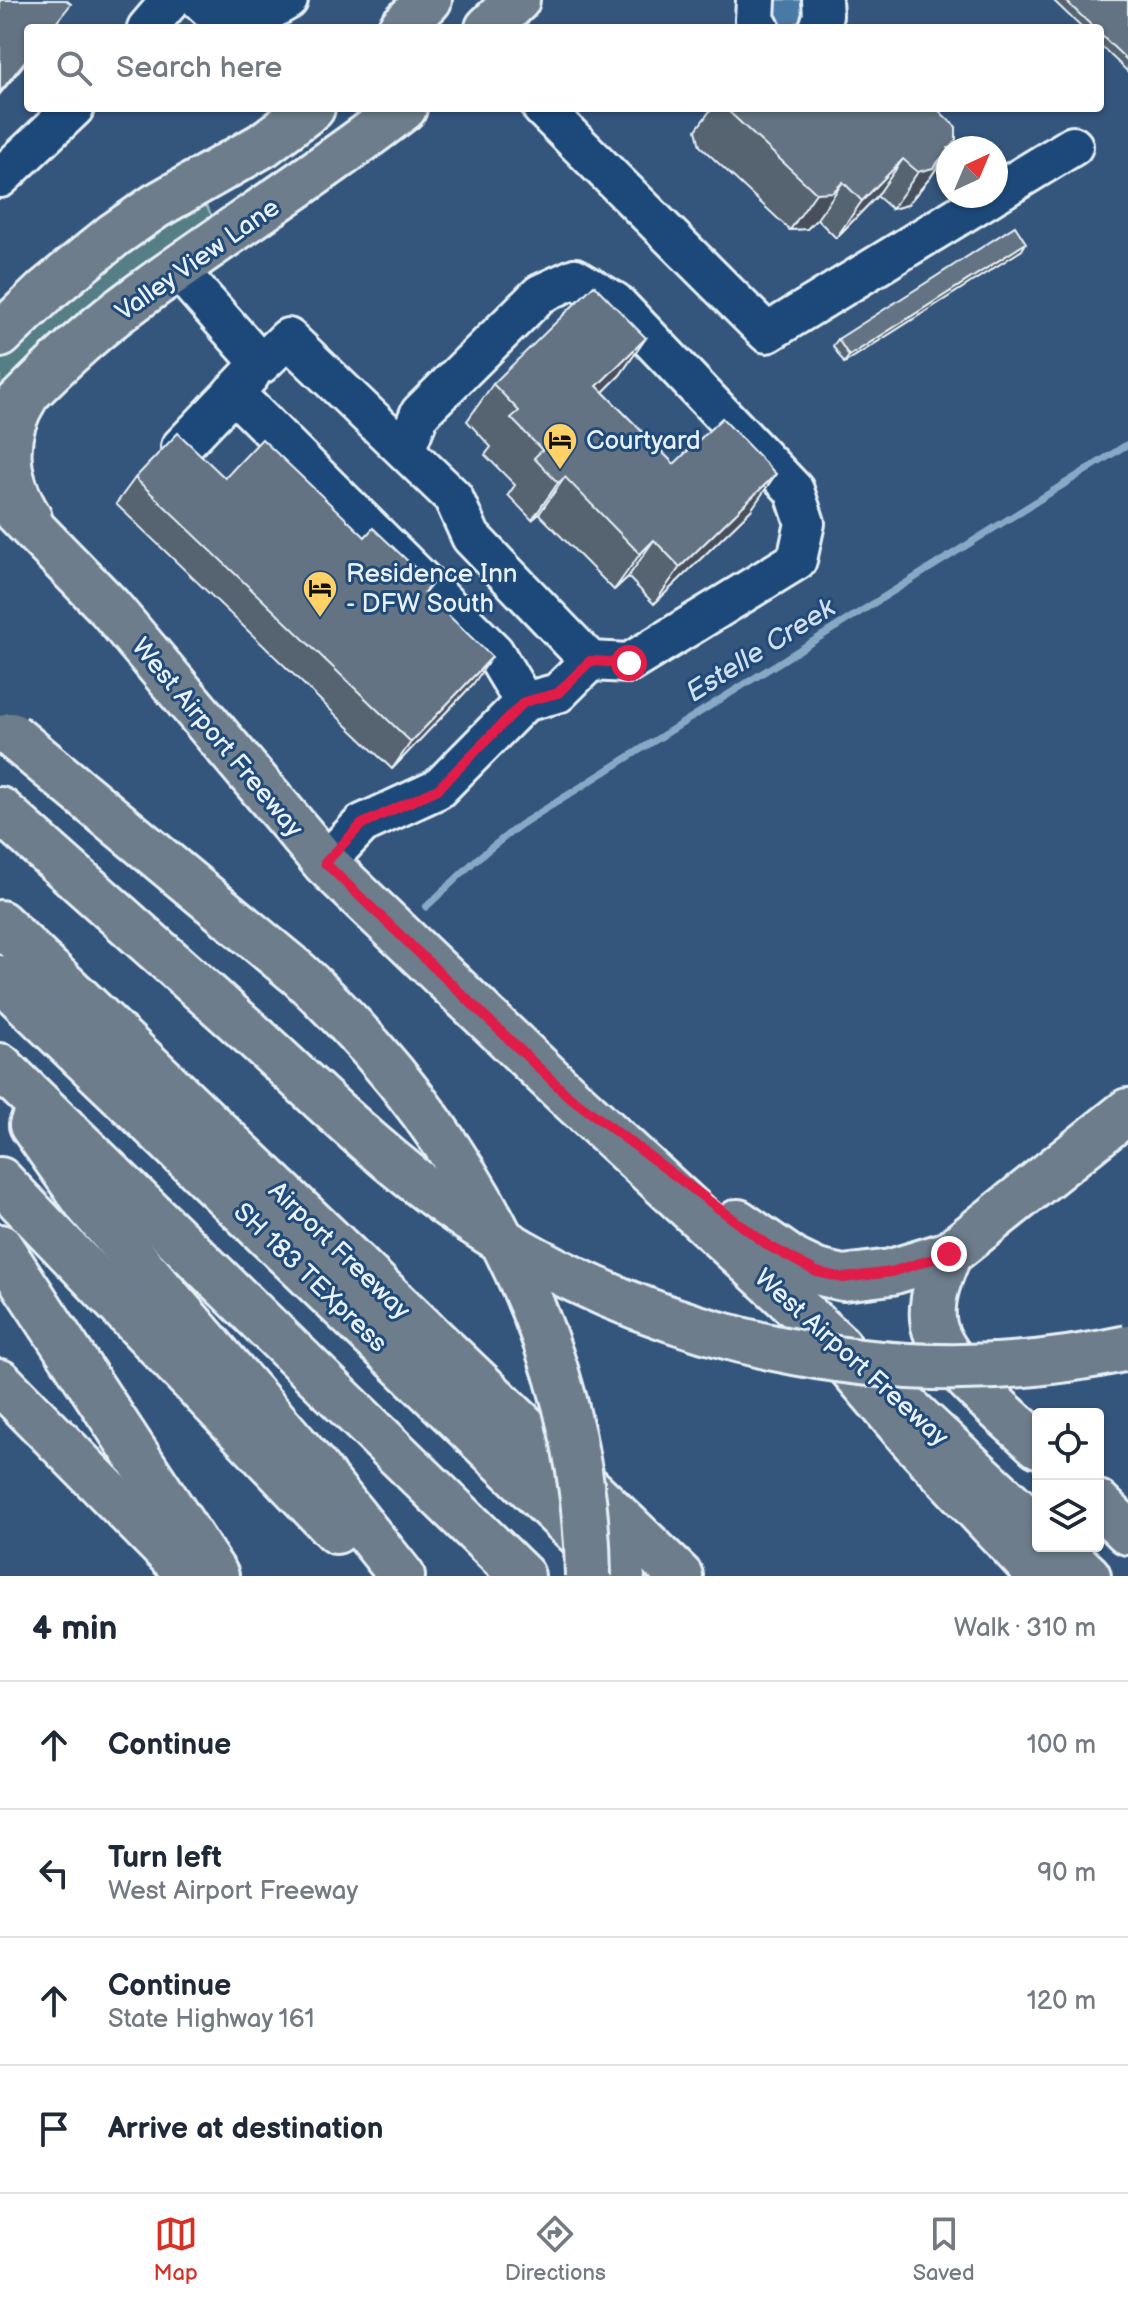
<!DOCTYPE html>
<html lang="en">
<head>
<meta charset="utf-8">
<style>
	body { margin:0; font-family:"Balsamiq Sans",sans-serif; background:#f2f2f3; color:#1f2937 }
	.controls { position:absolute; right:24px; bottom:24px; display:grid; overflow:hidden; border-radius:8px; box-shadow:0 2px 6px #0004 }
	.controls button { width:72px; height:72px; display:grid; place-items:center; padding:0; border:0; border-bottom:2px solid #e0e1e3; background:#fff; color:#1f2937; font:40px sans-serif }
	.compass { position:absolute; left:936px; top:136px; width:72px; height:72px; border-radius:50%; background:#fff; box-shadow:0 2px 6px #0004; rotate:44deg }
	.stop { position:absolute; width:24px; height:24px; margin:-18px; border:6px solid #e11d48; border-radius:50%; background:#fff }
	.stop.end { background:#e11d48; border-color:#fff; box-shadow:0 2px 8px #0008 }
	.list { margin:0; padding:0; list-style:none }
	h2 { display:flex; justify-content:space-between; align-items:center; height:104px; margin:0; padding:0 32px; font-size:34px }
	h2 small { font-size:26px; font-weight:400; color:#747a83 }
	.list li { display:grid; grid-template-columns:52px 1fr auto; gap:24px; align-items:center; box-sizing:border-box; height:128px; padding:0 32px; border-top:2px solid #e0e1e3 }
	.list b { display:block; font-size:30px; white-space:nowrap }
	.list p { margin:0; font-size:26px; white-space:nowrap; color:#747a83 }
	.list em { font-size:26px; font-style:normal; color:#747a83 }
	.icon { flex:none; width:44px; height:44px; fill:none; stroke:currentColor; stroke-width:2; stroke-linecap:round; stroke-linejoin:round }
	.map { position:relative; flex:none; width:1128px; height:1576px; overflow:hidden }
	.search { position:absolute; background:#fff; box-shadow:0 2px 6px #0004; left:24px; right:24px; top:24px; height:88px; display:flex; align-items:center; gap:20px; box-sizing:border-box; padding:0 28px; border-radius:8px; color:#747a83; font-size:30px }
	.sheet { height:616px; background:#fff }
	nav { display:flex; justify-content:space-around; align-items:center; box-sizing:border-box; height:112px; border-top:2px solid #e0e1e3; background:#fff; font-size:22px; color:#747a83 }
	nav a { display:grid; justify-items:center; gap:4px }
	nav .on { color:#d93025 }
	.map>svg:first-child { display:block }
	.green { fill:#557e86; stroke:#9eb8bf; stroke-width:2 }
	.water { fill:#4879a5; stroke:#88a9c6; stroke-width:2 }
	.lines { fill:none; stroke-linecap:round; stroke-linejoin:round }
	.stream { stroke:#88a9c6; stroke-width:7 }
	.minor-casing { stroke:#e8f1f8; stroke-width:44 }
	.major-casing { stroke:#e8f1f8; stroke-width:50 }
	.highway-casing { stroke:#e8f1f8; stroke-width:50 }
	.minor { stroke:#1f4a7a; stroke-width:38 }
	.major { stroke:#6d7d8c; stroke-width:44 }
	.highway { stroke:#6d7d8c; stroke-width:44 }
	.highway-bridge-casing { stroke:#e8f1f8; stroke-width:50; stroke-linecap:butt }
	.highway-bridge { stroke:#6d7d8c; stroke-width:44 }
	.wall { fill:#566371; stroke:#e8f1f8; stroke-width:2 }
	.shaded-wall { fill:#46505c; stroke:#e8f1f8; stroke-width:2 }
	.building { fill:#647383; stroke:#e8f1f8; stroke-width:2 }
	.route { stroke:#e11d48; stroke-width:10 }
	.labels { text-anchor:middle; stroke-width:6; stroke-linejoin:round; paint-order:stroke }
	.street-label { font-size:26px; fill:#e8f1f8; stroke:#1f4a7a }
	.poi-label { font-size:26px; fill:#e8f1f8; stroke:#1f4a7a; text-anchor:start }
	.water-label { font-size:28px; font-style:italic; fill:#d0dfec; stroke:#1f4a7a }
</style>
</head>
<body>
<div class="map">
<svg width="1128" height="1576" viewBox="0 0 1128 1576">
	<rect width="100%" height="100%" fill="#34567d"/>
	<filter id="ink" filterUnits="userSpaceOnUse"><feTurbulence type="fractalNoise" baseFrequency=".0125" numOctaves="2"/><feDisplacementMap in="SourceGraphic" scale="16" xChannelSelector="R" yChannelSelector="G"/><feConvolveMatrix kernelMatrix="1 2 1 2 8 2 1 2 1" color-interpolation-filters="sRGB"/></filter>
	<g filter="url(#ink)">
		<path class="green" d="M 201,198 L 216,222 L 0,392 L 0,359 L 105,263 Z"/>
		<path class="water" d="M 773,0 L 800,0 L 803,11 L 799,21 C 790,27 783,28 774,21 Z"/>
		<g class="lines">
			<path class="stream" d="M 426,907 L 478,858 L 520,825 L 1128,444"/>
			<g class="minor-casing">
				<g id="minor">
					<path d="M 200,0 L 215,14 L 262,15 L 288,0"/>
					<path d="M 756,0 L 755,20 L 760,28"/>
					<path d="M 147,28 L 171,0"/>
					<path d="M 819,28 L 823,16 L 822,0"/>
					<path d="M 542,108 L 767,333 L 991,196"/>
					<path d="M 0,178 L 74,108"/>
					<path d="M 996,193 L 1073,146"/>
					<path d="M 178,270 L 261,364 L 288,338 L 453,497 L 471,537 L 590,661 L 558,693 L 524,702 L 438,789 L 362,824 L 325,863"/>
					<path d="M 233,392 L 494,652 L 524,702"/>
					<path d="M 181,447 L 250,375"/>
					<path d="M 405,450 L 420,413 L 540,294 L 575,278 L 615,302 L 794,490 L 805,523 L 797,560 L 629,663 L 590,661"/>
				</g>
			</g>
			<g class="major-casing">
				<g id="major">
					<path d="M 401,28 L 429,0"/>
					<path d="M 488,28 L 517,0"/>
					<path d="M 0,335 L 47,290 L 114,235 L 156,206 L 263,145 L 312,108"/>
					<path d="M 26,396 C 0,436 5,479 29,518"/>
					<path d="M 0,421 C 41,379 83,337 131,302 C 221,235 316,177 404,108"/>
					<path d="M 0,495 L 109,607 L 325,863 L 566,1094 L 839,1346"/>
					<path d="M 738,1222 L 794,1261 L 817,1272 L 843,1278 L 891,1272 L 949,1254 L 1128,1111"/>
					<path d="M 949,1254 C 940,1275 931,1296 933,1319 C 936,1361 1009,1417 1038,1445"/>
					<path d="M 0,1382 L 191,1576"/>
					<path d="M 887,1389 L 1038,1529"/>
					<path d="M 1098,1503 L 1128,1532"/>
					<path d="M 1056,1546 L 1088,1576"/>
				</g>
			</g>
			<g class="highway-casing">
				<g id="highway">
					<path d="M 0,810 L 247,1030"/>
					<path d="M 0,923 L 680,1576"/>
					<path d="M 0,978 L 622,1576"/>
					<path d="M 0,1066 L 522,1576"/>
					<path d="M 32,1125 L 89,1206 L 315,1467 L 402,1576"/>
					<path d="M 0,1180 L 336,1531"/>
					<path d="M 0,1247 L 216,1576"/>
					<path d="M 812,1322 L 915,1443 L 1040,1576"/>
				</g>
			</g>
			<use href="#minor" class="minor"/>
			<use href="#major" class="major"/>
			<use href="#highway" class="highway"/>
			<g class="highway-bridge-casing">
				<g id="highway-bridge">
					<path d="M 11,735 L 299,974 C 465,1128 586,1345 588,1576"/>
					<path d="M 247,1030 C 312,1089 376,1154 448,1205 C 644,1343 893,1400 1128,1348"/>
				</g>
			</g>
			<use href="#highway-bridge" class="highway-bridge"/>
		</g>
		<g class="wall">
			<path d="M 1053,0 L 1128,0 L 1128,72 L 1100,45 L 1100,28 L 1082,28 Z"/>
			<path d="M 712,108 L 936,108 L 951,148 L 930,178 L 907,205 L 892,209 L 877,196 L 836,238 L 817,219 L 807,229 L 790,230 L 700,146 L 696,130 Z"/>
			<path d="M 1022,250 L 844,363 L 833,346 L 838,339 Z"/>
			<path d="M 646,338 L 620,375 L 603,392 L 674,464 L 751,510 L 654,604 L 628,577 L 614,590 L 539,514 L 532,520 L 508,495 L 515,485 L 485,455 L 491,447 L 467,421 L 493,384 Z"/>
			<path d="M 135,478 L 225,478 L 365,537 L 432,584 L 425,593 L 473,684 L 392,769 L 116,504 Z"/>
		</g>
		<g class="shaded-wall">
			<path d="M 28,57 L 28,60 L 0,94 L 0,92 Z"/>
			<path d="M 948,150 L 930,178 L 907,205 L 892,209 L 918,172 Z"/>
			<path d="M 903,159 L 877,196 L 836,238 L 862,201 Z"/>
			<path d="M 843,182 L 817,219 L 807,229 L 790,230 L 816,193 Z"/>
			<path d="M 1026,243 L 1022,250 L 844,363 L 849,356 Z"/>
			<path d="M 646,338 L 620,375 L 572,423 L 597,386 Z"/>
			<path d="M 776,474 L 751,510 L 654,604 L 680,567 Z"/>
			<path d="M 565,477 L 539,514 L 532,520 L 558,483 Z"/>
			<path d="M 654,540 L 628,577 L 614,590 L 640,554 Z"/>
			<path d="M 492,657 L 473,684 L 392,769 L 411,742 Z"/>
		</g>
		<g class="building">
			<path d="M 0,0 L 66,0 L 71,4 L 52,28 L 28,28 L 28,57 L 0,92 Z"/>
			<path d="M 1065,0 L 1128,0 L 1128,61 L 1100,34 L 1100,28 L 1094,28 Z"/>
			<path d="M 725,108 L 936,108 L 956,127 L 956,141 L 950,148 L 948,148 L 948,150 L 933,168 L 918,172 L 903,159 L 862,201 L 843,182 L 833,192 L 816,193 Z"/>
			<path d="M 1015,226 L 1026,243 L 849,356 L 838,339 Z"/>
			<path d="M 594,285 L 646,338 L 597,386 L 674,464 L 722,418 L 776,474 L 680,567 L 654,540 L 640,554 L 565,477 L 558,483 L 534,458 L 542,450 L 511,418 L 519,411 L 493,384 Z"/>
			<path d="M 178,433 L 225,478 L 262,439 L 365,537 L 373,528 L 432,584 L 424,592 L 492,657 L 411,742 L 135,478 Z"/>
		</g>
	</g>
	<g class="lines" filter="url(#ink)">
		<path class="route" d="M 629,663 L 590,661 L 558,693 L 524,702 L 438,789 L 362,824 L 325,863 L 566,1094 L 769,1246 L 817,1272 L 843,1278 L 891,1272 L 949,1254"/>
	</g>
	<defs>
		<g id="hotel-pin" transform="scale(1.8)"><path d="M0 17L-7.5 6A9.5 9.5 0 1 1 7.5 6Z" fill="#ffd166" stroke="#1f4a7a"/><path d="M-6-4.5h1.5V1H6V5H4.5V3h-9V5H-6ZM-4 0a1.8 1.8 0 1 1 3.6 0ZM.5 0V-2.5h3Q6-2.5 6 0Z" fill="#111"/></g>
	</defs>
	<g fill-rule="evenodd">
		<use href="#hotel-pin" x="560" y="440"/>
		<use href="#hotel-pin" x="320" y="588"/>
	</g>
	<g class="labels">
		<g class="street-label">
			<text transform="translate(197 259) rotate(-35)" y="9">Valley View Lane</text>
			<text transform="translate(218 737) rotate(50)" y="9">West Airport Freeway</text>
			<text transform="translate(340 1250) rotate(44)" y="9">Airport Freeway</text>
			<text transform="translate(311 1277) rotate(44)" y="9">SH 183 TEXpress</text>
			<text transform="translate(852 1357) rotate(42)" y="9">West Airport Freeway</text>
		</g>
		<g class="poi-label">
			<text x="586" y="449">Courtyard</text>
			<text x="346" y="582">Residence Inn<tspan x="346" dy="30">- DFW South</tspan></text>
		</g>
		<g class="water-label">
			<text transform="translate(760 649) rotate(-32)" y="10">Estelle Creek</text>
		</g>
	</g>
</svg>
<div class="controls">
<button><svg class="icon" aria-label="locate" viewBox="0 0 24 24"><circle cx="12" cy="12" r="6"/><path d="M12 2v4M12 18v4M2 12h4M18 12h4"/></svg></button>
<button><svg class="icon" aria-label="layers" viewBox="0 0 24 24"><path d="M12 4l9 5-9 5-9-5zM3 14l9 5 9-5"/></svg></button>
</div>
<svg class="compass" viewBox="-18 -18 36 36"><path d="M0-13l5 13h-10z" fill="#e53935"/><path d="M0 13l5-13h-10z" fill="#747a83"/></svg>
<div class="stop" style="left:629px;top:663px"></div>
<div class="stop end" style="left:949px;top:1254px"></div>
<div class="search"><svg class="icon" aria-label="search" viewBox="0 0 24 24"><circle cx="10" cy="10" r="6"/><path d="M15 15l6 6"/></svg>Search here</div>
</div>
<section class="sheet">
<h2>4 min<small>Walk · 310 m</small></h2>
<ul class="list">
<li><svg class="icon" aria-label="ahead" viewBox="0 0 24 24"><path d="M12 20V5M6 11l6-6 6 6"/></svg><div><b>Continue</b></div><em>100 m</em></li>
<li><svg class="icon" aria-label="left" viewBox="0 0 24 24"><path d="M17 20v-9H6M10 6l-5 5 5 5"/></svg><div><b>Turn left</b><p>West Airport Freeway</p></div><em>90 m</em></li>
<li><svg class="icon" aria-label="ahead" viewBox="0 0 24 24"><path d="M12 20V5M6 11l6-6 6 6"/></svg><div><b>Continue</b><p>State Highway 161</p></div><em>120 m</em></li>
<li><svg class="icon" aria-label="arrive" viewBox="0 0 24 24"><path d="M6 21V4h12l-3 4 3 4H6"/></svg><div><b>Arrive at destination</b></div></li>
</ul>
</section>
<nav>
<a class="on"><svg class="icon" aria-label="map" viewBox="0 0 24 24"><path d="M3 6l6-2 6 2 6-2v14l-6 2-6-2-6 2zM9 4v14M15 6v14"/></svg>Map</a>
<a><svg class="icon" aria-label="directions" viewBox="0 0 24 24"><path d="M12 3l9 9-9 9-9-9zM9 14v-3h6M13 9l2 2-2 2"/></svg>Directions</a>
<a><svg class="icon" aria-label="saved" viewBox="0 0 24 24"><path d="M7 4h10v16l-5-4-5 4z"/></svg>Saved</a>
</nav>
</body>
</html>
